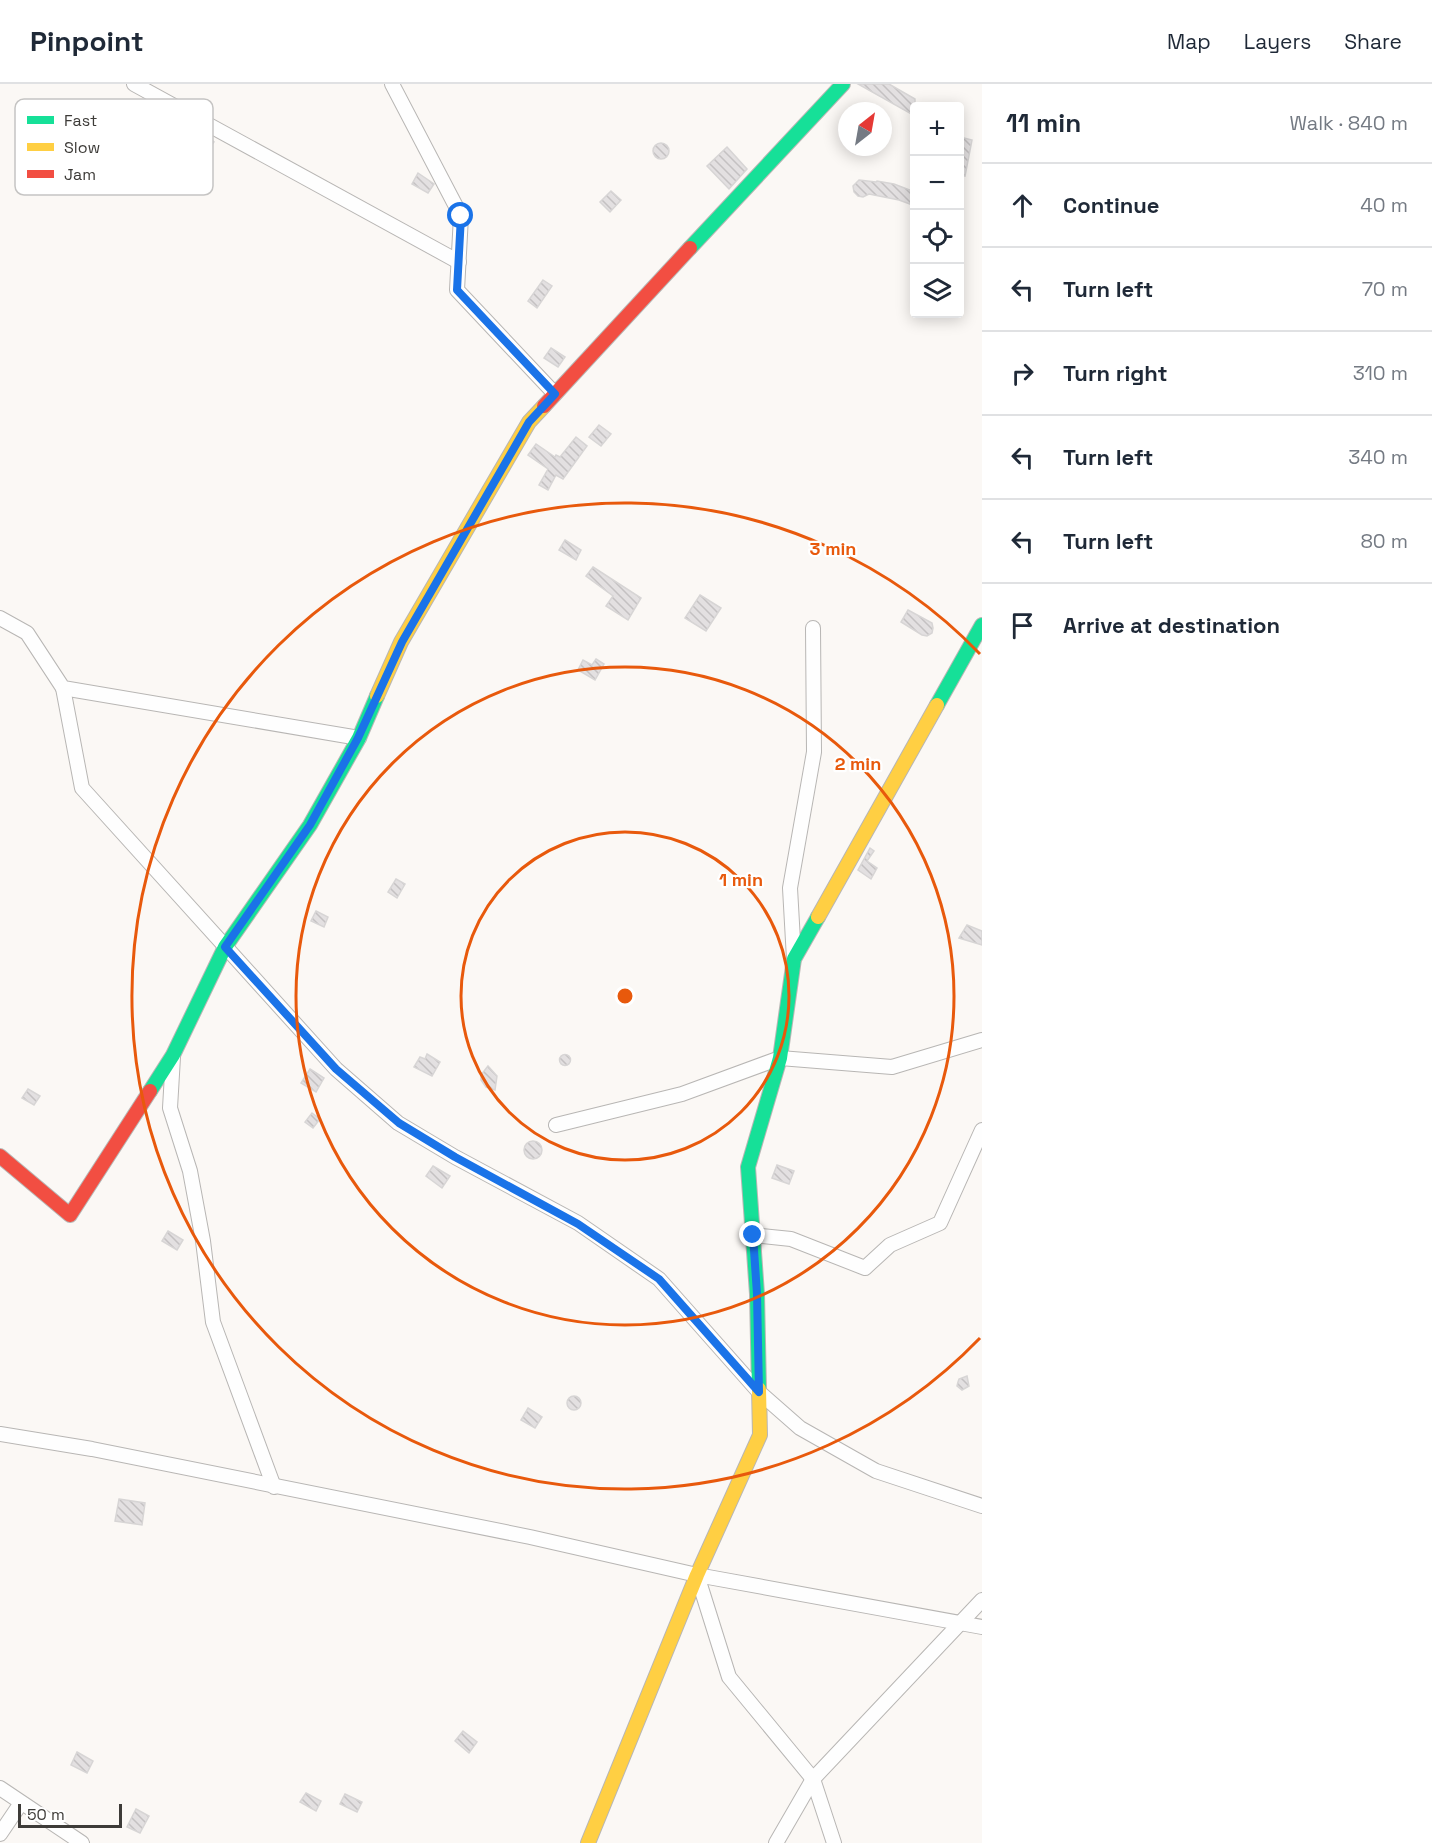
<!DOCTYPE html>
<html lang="en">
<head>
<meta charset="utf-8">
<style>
	body { margin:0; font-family:"Space Grotesk",sans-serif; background:#f2f2f3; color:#1f2937 }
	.controls { position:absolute; right:18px; top:18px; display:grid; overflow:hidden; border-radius:6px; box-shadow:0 3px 15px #0003 }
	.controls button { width:54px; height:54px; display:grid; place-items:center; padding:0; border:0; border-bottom:2px solid #e0e1e3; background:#fff; color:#1f2937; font:30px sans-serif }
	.compass { position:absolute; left:838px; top:18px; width:54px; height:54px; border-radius:50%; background:#fff; box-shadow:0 3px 15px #0003; rotate:31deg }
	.scale { position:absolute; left:18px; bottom:15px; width:104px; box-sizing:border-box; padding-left:6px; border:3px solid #3d3b38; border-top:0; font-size:16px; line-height:21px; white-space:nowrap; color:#3d3b38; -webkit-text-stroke:4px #fff; paint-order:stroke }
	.stop { position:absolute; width:18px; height:18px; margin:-14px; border:4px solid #1a73e8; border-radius:50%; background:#fff }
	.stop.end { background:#1a73e8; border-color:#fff; box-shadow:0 2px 6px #0008 }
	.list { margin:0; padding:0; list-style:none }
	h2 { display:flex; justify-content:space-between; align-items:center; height:78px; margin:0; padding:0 24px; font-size:26px }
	h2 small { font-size:20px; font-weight:400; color:#747a83 }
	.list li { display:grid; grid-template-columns:39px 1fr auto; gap:18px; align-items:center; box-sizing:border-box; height:84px; padding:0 24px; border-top:2px solid #e0e1e3 }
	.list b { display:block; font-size:22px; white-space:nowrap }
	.list em { font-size:20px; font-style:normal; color:#747a83 }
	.icon { flex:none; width:33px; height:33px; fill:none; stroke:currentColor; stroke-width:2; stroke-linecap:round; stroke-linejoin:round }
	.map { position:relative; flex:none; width:982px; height:1759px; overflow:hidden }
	header { display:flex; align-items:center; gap:36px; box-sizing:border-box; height:84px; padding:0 30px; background:#fff; border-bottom:2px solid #e0e1e3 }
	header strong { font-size:28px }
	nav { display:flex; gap:33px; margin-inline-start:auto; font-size:21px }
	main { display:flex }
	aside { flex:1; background:#fff }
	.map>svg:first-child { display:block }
	.building { fill:url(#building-back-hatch); stroke:#d7d5d5; stroke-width:1.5 }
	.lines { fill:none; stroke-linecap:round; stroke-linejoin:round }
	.street-casing { stroke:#b8b6b4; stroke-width:16 }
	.fast-casing { stroke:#b8b6b4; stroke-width:16 }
	.slow-casing { stroke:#b8b6b4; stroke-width:16 }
	.jam-casing { stroke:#b8b6b4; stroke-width:16 }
	.street { stroke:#fefefe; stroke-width:14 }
	.fast { stroke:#16e098; stroke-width:14 }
	.slow { stroke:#ffcf43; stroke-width:14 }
	.jam { stroke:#f24e42; stroke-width:14 }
	.route { stroke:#1a73e8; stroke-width:8 }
	.ring { fill:none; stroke:#e8590c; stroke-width:3 }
	.key { fill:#fff; stroke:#c5c4c3; stroke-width:1.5 }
	.key-label { font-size:16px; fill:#3d3b38 }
	.centre { fill:#e8590c; stroke:#fff; stroke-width:3 }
	.ring-label { font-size:18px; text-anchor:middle; font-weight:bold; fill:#e8590c; stroke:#fff; stroke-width:4.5; stroke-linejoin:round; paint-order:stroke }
</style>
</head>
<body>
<header>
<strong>Pinpoint</strong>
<nav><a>Map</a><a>Layers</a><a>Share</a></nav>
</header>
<main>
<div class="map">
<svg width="982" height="1759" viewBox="0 0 982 1759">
	<defs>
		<pattern id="building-back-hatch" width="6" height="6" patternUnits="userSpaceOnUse" patternTransform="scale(1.5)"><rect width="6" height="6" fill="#e3e0e1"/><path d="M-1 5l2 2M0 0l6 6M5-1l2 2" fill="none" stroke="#c4c1c2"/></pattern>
	</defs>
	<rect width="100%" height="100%" fill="#fbf8f5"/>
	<g class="building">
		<path d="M 858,0 L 889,0 L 915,15 L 915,32 Z"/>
		<path d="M 204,50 L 214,58 L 201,75 L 191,67 Z"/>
		<path d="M 960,53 L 972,56 L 965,92 L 960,91 Z"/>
		<circle cx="661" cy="67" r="8"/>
		<path d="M 727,63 L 747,85 L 729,105 L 707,82 Z"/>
		<path d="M 418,89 L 434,100 L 428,109 L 412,100 Z"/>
		<path d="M 859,96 L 876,98 L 877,97 L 894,100 L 915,108 L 915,122 L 899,116 L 869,110 L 863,113 L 858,112 L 854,108 L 853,102 Z"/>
		<path d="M 611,107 L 621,116 L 610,128 L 600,118 Z"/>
		<path d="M 543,196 L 552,202 L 537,224 L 528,217 Z"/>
		<path d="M 551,264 L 565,273 L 558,283 L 544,274 Z"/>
		<path d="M 599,341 L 611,350 L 601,362 L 589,353 Z"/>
		<path d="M 576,353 L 587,362 L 563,395 L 556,391 L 548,406 L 539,401 L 548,385 L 528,371 L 536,360 L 555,373 L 556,371 L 560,373 Z"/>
		<path d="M 565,456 L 581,466 L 576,476 L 559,466 Z"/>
		<path d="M 593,483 L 641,514 L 628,536 L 606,522 L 613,512 L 586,492 Z"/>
		<path d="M 700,511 L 721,524 L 706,547 L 685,534 Z"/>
		<path d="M 908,526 L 932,539 L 933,544 L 932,549 L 927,552 L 922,551 L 901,538 Z"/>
		<path d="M 596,575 L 604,580 L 595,596 L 578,586 L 583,576 L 592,581 Z"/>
		<path d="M 870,764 L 874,767 L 867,777 L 877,784 L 871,795 L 858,786 Z"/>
		<path d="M 396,795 L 405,800 L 397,814 L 388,808 Z"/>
		<path d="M 316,827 L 328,833 L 324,843 L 311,837 Z"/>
		<path d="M 967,841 L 982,847 L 982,861 L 959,854 Z"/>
		<path d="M 427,970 L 440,978 L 432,992 L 414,983 L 420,973 L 425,975 Z"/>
		<circle cx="565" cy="976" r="5.5"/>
		<path d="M 488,982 L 497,992 L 495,1006 L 486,1003 L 481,996 L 481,991 Z"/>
		<path d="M 310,985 L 324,994 L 316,1008 L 301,999 Z"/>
		<path d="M 28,1005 L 40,1012 L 34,1021 L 22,1014 Z"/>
		<path d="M 312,1029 L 320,1035 L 313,1044 L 305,1038 Z"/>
		<circle cx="533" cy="1066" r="9"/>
		<path d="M 777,1081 L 794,1087 L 789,1100 L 772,1094 Z"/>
		<path d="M 433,1082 L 450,1092 L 442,1104 L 426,1092 Z"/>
		<path d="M 168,1147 L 183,1156 L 177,1166 L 162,1157 Z"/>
		<path d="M 967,1292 L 969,1302 L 962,1306 L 957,1302 L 958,1298 L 959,1295 Z"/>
		<circle cx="574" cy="1319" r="7"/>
		<path d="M 528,1324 L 542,1333 L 535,1344 L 521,1336 Z"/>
		<path d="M 119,1415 L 145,1419 L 142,1441 L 115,1437 Z"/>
		<path d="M 463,1647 L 477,1658 L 469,1669 L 455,1657 Z"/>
		<path d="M 77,1668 L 93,1677 L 87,1689 L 71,1681 Z"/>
		<path d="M 306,1709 L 321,1717 L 316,1727 L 300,1718 Z"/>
		<path d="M 345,1710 L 362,1718 L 357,1728 L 340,1720 Z"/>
		<path d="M 136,1725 L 149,1732 L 140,1749 L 127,1743 Z"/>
	</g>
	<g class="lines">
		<g class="street-casing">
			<g id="street">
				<path d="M 134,0 L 459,178"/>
				<path d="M 392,0 L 461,132 L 457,206 L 555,310"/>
				<path d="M 0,534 L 27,549 L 63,604 L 359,654"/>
				<path d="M 63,604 L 82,704 L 336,985 L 398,1039 L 455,1073 L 578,1139 L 659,1195 L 759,1308 L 800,1344 L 876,1387 L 982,1422"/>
				<path d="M 794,875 L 790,804 L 814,668 L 813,544"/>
				<path d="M 173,973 L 170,1024 L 190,1087 L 203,1157 L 213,1238 L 274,1403"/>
				<path d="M 556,1041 L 682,1010 L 780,974 L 892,983 L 982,956"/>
				<path d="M 753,1151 L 791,1155 L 865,1184 L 890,1161 L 940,1139 L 982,1046"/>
				<path d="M 0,1350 L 92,1365 L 530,1453 L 697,1491 L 982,1543"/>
				<path d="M 697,1491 L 729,1593 L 813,1695 L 834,1759"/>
				<path d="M 0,1704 L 82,1759"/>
				<path d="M 0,1750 L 21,1719"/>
				<path d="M 776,1759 L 813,1695 L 982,1516"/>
			</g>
		</g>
		<g class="fast-casing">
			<g id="fast">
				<path d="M 690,164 L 843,0"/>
				<path d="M 937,621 L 982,541"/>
				<path d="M 150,1007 L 173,971 L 225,863 L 310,741 L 359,654 L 377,612"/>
				<path d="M 759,1305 L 757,1210 L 748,1083 L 780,974 L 794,875 L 818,833"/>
			</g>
		</g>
		<g class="slow-casing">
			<g id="slow">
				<path d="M 377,612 L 401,558 L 529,338 L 544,322"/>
				<path d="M 818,833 L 937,621"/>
				<path d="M 588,1759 L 697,1491 L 760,1351 L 759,1305"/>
			</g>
		</g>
		<g class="jam-casing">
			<g id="jam">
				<path d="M 544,322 L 690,164"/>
				<path d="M 0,1072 L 70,1131 L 150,1007"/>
			</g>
		</g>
		<use href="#street" class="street"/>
		<use href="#fast" class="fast"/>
		<use href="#slow" class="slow"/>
		<use href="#jam" class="jam"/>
	</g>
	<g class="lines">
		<path class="route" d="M 461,132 L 457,206 L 555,310 L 529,338 L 402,558 L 358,654 L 310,741 L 225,863 L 336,985 L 399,1039 L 455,1073 L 578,1140 L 659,1195 L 759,1308 L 757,1210 L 753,1151"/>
	</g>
	<g class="ring">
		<circle cx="625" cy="912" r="164"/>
		<circle cx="625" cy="912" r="329"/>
		<path d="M980 1254A493 493 0 1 1 980 570"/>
	</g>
	<rect x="15" y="15" width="198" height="96" rx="9" class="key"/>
	<rect x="27" y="32" width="27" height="8" fill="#16e098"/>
	<rect x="27" y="59" width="27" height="8" fill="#ffcf43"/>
	<rect x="27" y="86" width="27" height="8" fill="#f24e42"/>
	<g class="key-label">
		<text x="64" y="42">Fast</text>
		<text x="64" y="69">Slow</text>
		<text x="64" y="96">Jam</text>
	</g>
	<circle cx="625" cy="912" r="9" class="centre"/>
	<g class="ring-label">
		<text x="833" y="471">3 min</text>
		<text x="858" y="686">2 min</text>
		<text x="741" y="802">1 min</text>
	</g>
</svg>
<div class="controls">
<button>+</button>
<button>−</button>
<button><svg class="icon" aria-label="locate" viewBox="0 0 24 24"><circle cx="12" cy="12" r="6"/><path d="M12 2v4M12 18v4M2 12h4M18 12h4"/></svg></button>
<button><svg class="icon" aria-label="layers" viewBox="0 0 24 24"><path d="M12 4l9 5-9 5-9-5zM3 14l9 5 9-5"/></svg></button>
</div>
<svg class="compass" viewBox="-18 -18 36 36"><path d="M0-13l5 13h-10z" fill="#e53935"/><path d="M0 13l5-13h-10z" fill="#747a83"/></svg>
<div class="scale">50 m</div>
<div class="stop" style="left:461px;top:132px"></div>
<div class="stop end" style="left:753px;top:1151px"></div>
</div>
<aside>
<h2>11 min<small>Walk · 840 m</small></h2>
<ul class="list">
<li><svg class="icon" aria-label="ahead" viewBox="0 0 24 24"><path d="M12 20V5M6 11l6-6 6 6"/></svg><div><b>Continue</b></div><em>40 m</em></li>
<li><svg class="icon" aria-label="left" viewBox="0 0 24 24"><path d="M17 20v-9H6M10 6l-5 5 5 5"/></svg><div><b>Turn left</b></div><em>70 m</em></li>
<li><svg class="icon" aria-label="right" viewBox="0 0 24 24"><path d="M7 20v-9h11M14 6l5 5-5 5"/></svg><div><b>Turn right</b></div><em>310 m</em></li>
<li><svg class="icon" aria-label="left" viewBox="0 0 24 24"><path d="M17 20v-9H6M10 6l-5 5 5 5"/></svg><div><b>Turn left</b></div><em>340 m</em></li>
<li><svg class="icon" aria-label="left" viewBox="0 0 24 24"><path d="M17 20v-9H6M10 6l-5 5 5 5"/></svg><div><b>Turn left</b></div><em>80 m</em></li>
<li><svg class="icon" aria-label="arrive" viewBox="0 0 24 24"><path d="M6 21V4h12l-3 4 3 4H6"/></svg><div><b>Arrive at destination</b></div></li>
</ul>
</aside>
</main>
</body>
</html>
